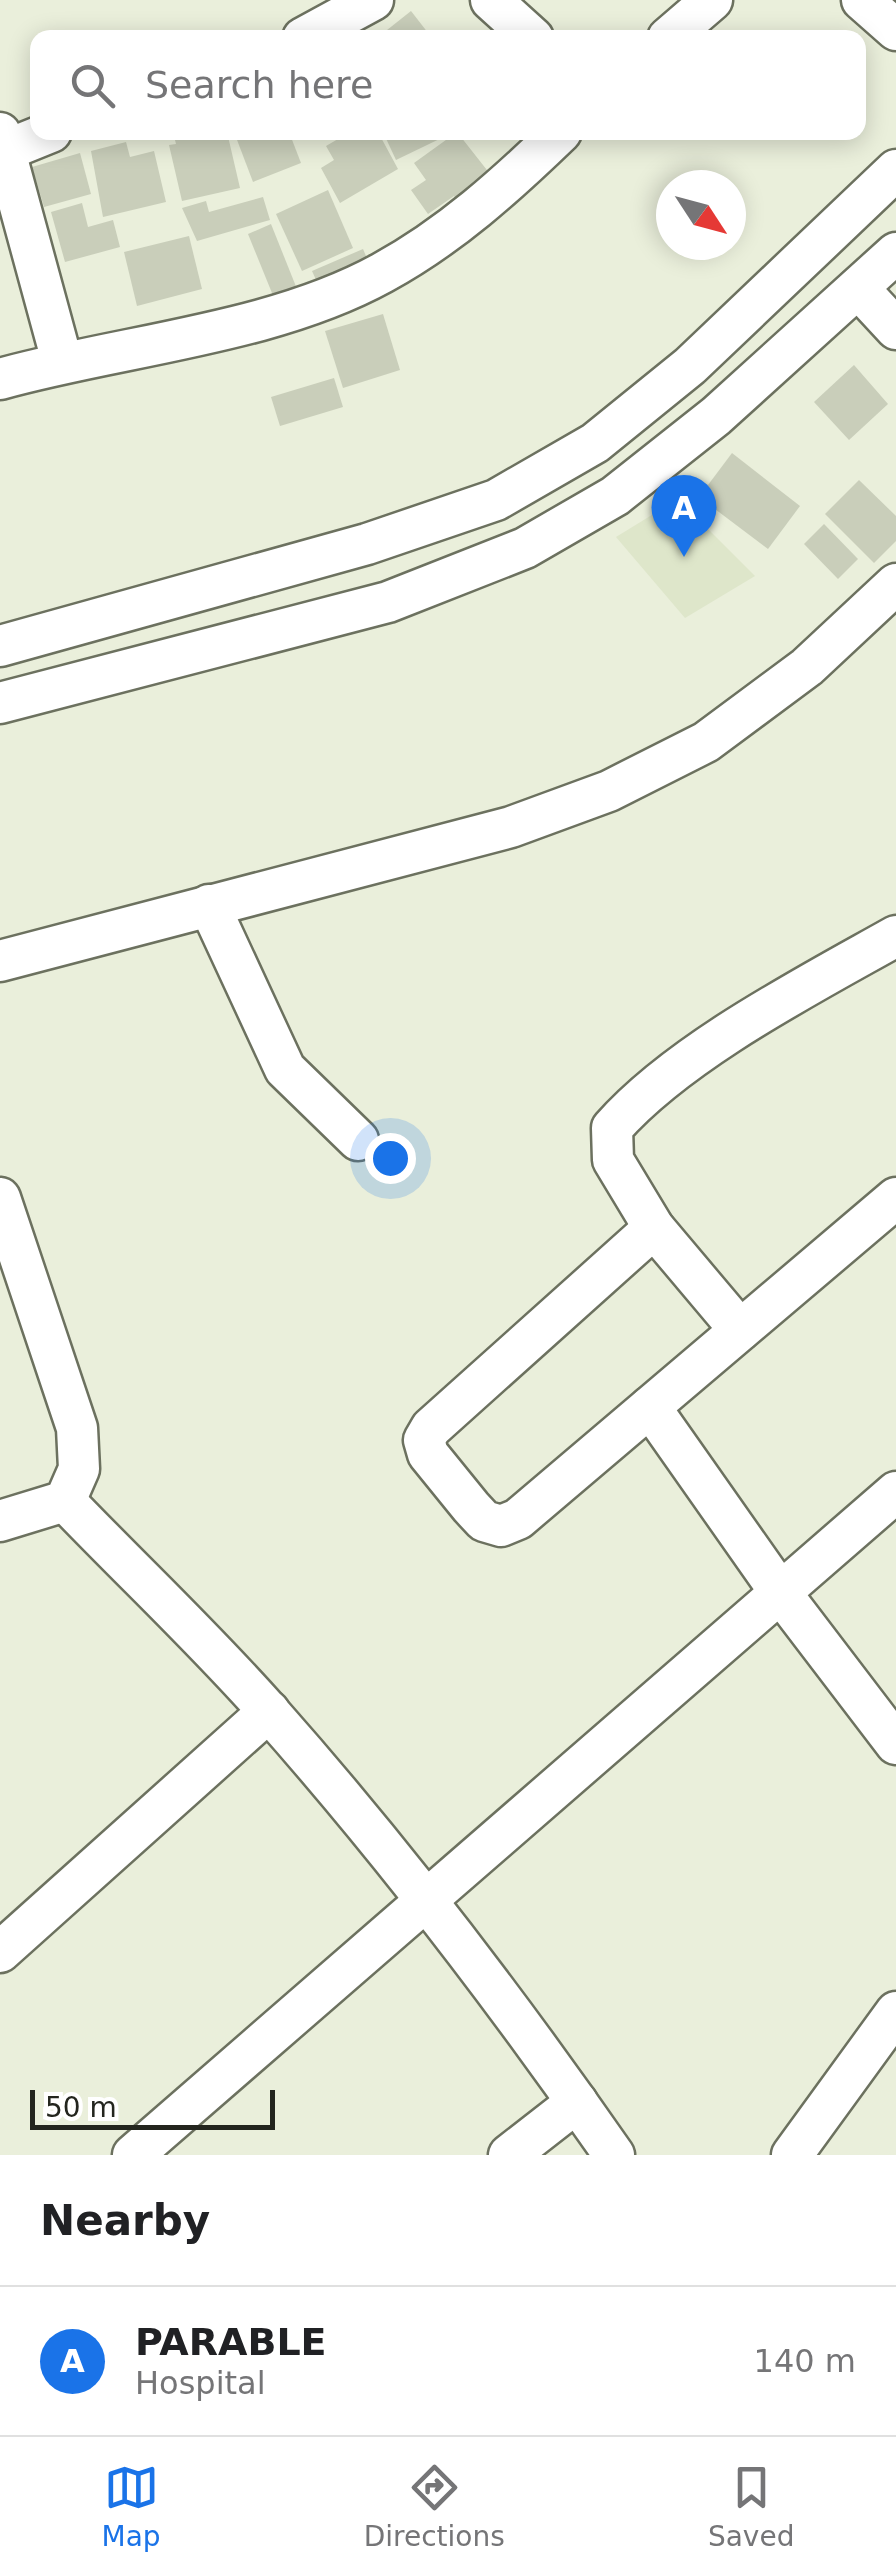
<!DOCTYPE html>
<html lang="en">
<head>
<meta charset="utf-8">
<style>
	body { margin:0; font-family:"DejaVu Sans",sans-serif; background:#f2f2f2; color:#202124 }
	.compass { position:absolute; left:656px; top:170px; width:90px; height:90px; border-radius:50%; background:#fff; box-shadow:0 5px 25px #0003; rotate:126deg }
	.scale { position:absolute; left:30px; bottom:25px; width:245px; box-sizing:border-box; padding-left:10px; border:5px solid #23251e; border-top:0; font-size:28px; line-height:35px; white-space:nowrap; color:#23251e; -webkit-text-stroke:8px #fff; paint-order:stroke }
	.you { position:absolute; left:390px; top:1158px; width:35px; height:35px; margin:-25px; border:8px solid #fff; border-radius:50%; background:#1a73e8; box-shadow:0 0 0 15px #1a73e833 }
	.badge { display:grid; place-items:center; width:65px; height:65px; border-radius:50%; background:#1a73e8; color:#fff; font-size:32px; font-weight:700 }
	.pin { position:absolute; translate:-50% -82px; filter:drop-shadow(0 2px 5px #0008) }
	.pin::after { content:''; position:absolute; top:52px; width:35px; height:30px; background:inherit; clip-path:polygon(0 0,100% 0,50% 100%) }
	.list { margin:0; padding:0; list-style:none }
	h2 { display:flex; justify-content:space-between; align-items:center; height:130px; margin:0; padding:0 40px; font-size:42px }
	h2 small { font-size:32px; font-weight:400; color:#757577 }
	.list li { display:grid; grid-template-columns:65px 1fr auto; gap:30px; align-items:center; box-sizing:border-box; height:150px; padding:0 40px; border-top:2px solid #e0e0e0 }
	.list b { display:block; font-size:38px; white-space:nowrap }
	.list p { margin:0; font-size:32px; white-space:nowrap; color:#757577 }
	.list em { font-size:32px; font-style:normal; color:#757577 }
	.icon { flex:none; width:55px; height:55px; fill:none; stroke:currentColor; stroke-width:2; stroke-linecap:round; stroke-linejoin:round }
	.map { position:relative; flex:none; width:896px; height:2155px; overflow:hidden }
	.search { position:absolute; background:#fff; box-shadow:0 5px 25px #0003; left:30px; right:30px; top:30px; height:110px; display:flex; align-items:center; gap:25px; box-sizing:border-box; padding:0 35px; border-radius:20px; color:#757577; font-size:38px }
	.sheet { height:280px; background:#fff }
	nav { display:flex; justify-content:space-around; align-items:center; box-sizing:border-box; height:140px; border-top:2px solid #e0e0e0; background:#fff; font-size:28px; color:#757577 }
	nav a { display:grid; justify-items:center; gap:5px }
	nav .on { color:#1a73e8 }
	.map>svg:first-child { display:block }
	.built { fill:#dee6ca }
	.building { fill:#c9ceba }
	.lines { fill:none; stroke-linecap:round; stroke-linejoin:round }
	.minor-casing { stroke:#6c715f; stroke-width:45 }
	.minor { stroke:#fff; stroke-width:40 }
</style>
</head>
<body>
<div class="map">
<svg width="896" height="2155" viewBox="0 0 896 2155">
	<rect width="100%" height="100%" fill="#eaefdb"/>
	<path class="built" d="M 678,499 L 755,576 L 685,618 L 616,537 Z"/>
	<g class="building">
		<path d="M 411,11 L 432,38 L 377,38 Z"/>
		<path d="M 173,132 L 227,132 L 240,188 L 182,201 L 169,145 L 176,144 Z"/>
		<path d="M 234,132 L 289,132 L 301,163 L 253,182 Z"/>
		<path d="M 350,132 L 378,132 L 398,169 L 340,203 L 321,168 L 334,160 L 326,146 Z"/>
		<path d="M 383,132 L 454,132 L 396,160 Z"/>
		<path d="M 457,132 L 494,179 L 459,203 L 454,196 L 428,214 L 411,190 L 426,180 L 414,163 Z"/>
		<path d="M 126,142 L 130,157 L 154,151 L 166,202 L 103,217 L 91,151 Z"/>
		<path d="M 80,153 L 91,194 L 44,207 L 32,167 Z"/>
		<path d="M 328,190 L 353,248 L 302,271 L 276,214 Z"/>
		<path d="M 263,197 L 270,220 L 197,241 L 182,208 L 206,201 L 209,212 Z"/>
		<path d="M 82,203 L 88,227 L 113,220 L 120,247 L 65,262 L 51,212 Z"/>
		<path d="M 271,224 L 297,289 L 274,298 L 248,234 Z"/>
		<path d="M 189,236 L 202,289 L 137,306 L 124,252 Z"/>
		<path d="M 363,249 L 372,270 L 322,293 L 312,271 Z"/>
		<path d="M 383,314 L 400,370 L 343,388 L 325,331 Z"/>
		<path d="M 854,365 L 888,404 L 849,440 L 814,402 Z"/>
		<path d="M 334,378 L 343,407 L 280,426 L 271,397 Z"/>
		<path d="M 732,453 L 800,506 L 768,549 L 699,497 Z"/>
		<path d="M 859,480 L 896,516 L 896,541 L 874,563 L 825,514 Z"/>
		<path d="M 824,524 L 858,559 L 838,579 L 804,544 Z"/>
	</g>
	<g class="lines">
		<g class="minor-casing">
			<g id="minor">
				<path d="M 491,0 L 533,38"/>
				<path d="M 862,0 L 896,30"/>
				<path d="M 303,38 L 373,0"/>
				<path d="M 668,38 L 712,0"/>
				<path d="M 0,133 L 62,361"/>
				<path d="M 4,151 L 51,132"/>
				<path d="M 858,288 L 896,329"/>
				<path d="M 0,379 C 122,345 271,334 382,273 C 450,236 506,185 561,132"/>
				<path d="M 0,646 L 367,544 L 496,500 L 595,443 L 690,366 L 896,170"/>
				<path d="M 0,703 L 388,602 L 525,548 L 615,496 L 716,416 L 896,253"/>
				<path d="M 209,905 L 285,1069 L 358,1140"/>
				<path d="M 0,961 L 511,827 L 609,791 L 706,742 L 807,667 L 896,584"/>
				<path d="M 0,1198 L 77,1428 L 79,1469 L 65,1501 L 0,1521"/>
				<path d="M 654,1228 L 431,1428 L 424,1440 L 428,1454 L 471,1507 L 484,1521 L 501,1526 L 518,1519 L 896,1198"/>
				<path d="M 740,1330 L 654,1228 L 613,1160 L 612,1128 C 679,1052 807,986 896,936"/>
				<path d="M 650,1407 L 780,1592 L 896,1744"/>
				<path d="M 65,1501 C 133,1572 205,1639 270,1713 C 394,1853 507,2001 614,2155"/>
				<path d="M 0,1952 L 269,1711"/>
				<path d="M 133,2155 L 896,1492"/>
				<path d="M 509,2155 L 577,2102"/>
				<path d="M 792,2155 L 896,2012"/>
			</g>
		</g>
		<use href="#minor" class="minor"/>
	</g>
</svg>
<svg class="compass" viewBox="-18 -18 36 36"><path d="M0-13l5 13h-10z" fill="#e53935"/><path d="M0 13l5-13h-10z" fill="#757577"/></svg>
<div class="scale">50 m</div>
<div class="you"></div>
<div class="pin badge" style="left:684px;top:557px">A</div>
<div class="search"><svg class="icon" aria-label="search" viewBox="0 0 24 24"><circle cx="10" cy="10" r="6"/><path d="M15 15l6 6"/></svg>Search here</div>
</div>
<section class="sheet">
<h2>Nearby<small></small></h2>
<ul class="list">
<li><span class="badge">A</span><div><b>PARABLE</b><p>Hospital</p></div><em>140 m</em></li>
</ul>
</section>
<nav>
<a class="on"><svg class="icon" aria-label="map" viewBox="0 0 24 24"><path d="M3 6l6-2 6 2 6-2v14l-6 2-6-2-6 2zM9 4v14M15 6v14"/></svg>Map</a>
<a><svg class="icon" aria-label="directions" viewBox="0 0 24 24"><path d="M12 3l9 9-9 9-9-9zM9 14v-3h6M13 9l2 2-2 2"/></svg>Directions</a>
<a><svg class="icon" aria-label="saved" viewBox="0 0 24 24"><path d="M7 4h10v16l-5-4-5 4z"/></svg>Saved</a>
</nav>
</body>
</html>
